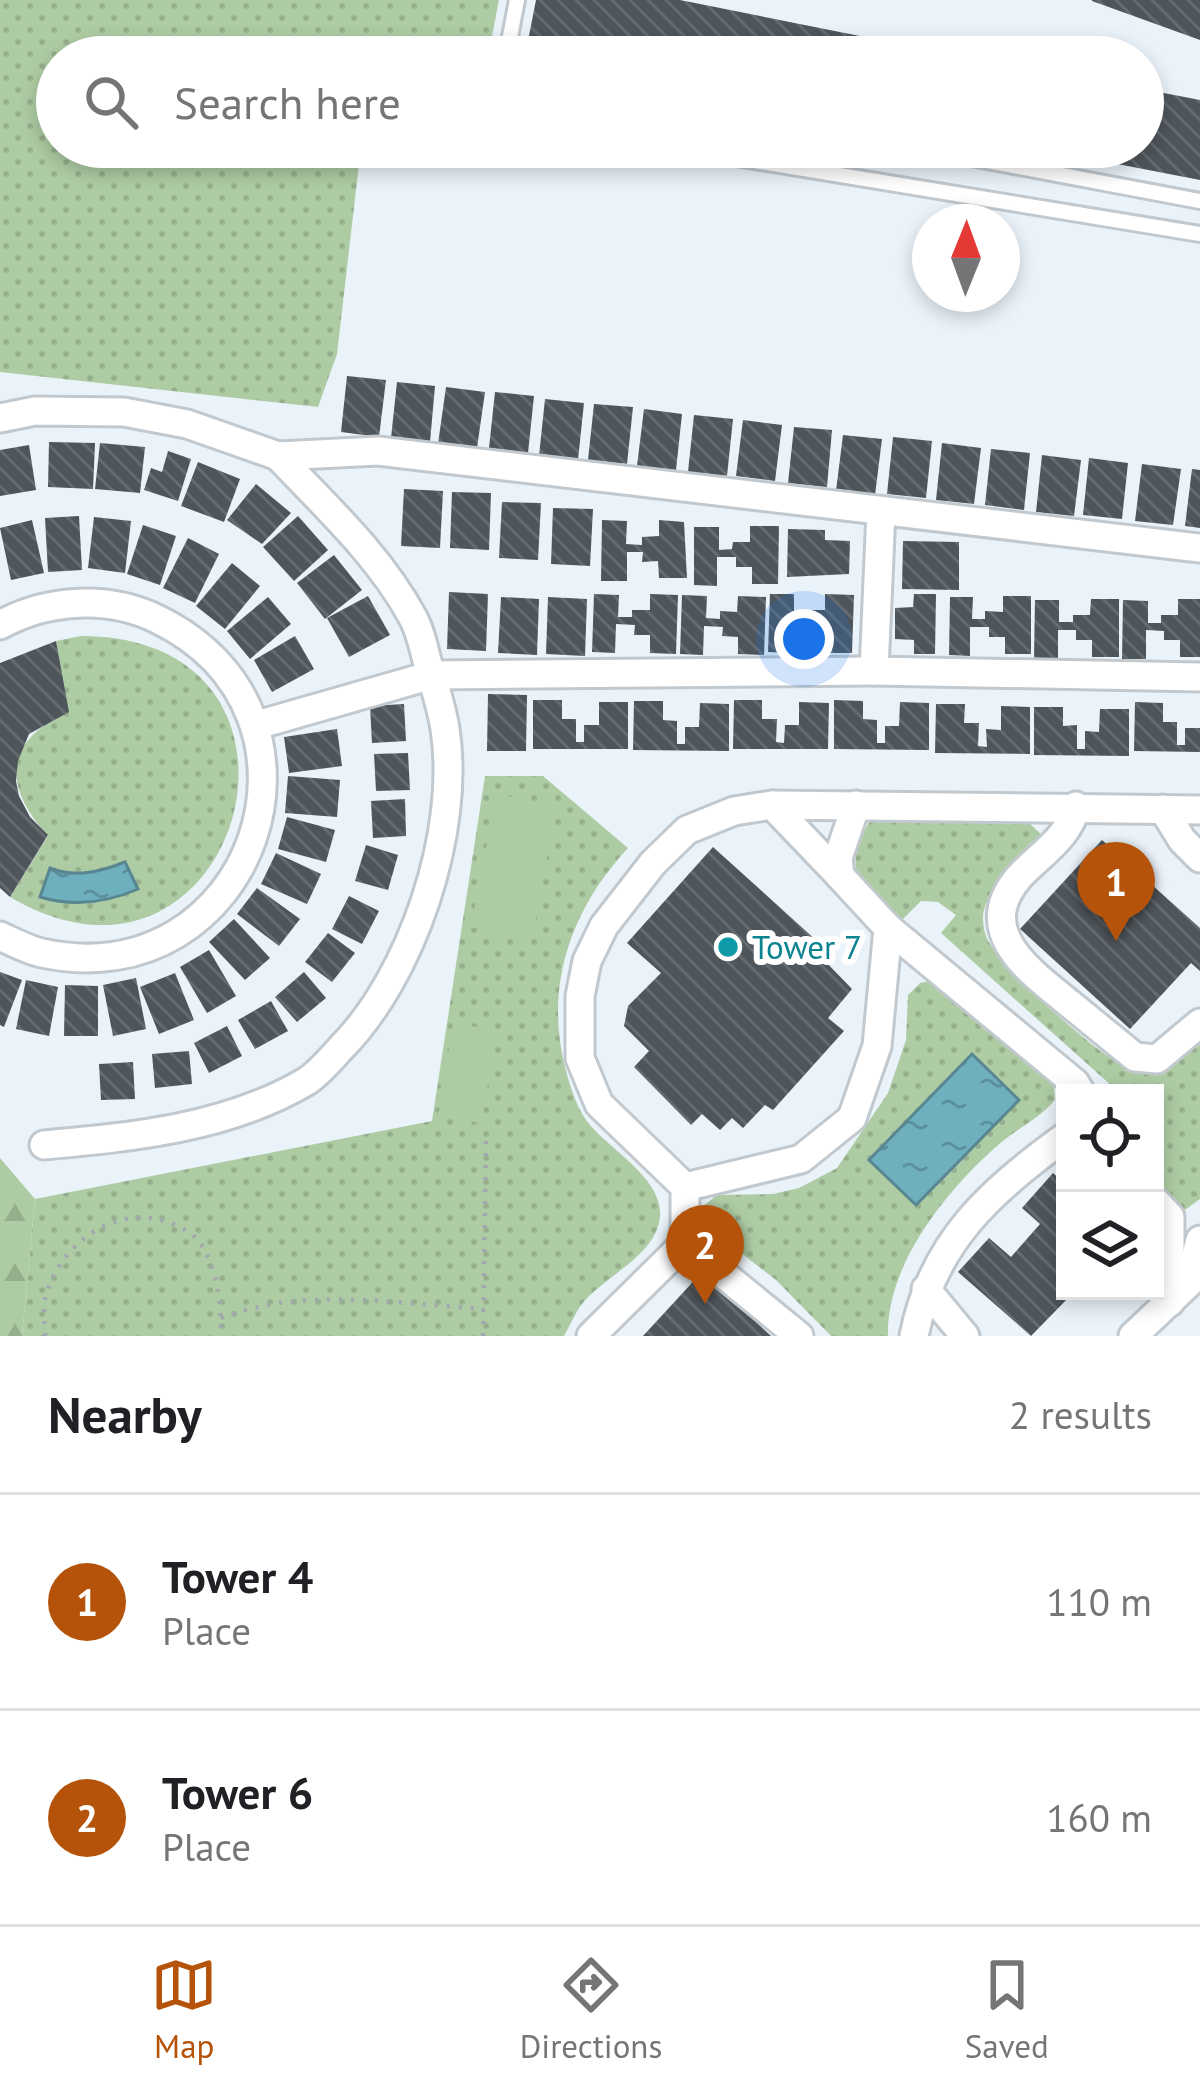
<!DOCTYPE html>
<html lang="en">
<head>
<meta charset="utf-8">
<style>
	body { margin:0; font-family:"PT Sans",sans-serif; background:#f2f2f2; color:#202124 }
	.controls { position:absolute; right:36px; bottom:36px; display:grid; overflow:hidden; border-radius:0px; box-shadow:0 6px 18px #0003 }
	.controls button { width:108px; height:108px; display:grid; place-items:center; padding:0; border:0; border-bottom:3px solid #e0e0e0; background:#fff; color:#202124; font:60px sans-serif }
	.compass { position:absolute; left:912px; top:204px; width:108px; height:108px; border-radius:50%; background:#fff; box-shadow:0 6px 18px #0003; rotate:1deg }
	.you { position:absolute; left:804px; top:639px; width:42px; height:42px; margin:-30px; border:9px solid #fff; border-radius:50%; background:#1a73e8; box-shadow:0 0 0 18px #1a73e833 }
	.badge { display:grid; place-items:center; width:78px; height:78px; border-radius:50%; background:#b45309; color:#fff; font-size:39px; font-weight:700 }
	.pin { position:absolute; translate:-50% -99px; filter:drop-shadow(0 3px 6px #0008) }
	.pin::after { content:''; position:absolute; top:63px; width:42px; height:36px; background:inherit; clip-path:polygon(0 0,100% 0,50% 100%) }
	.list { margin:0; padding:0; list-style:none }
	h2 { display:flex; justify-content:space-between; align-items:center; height:156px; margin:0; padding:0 48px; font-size:51px }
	h2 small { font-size:39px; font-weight:400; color:#757577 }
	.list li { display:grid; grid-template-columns:78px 1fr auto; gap:36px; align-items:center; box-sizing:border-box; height:216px; padding:0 48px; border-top:3px solid #e0e0e0 }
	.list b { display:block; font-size:45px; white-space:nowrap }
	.list p { margin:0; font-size:39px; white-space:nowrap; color:#757577 }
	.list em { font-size:39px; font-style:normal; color:#757577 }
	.icon { flex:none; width:66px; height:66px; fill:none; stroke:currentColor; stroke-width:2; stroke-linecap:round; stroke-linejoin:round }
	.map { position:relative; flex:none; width:1200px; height:1336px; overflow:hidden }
	.search { position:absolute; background:#fff; box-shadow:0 6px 18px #0003; left:36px; right:36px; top:36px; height:132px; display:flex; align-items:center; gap:30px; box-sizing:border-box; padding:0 42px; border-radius:66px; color:#757577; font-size:45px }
	.sheet { height:588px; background:#fff }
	nav { display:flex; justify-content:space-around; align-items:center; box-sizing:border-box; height:168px; border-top:3px solid #e0e0e0; background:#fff; font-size:33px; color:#757577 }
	nav a { display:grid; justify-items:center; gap:6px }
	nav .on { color:#b45309 }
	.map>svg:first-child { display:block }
	.grass { fill:url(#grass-dots) }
	.forest { fill:url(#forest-firs) }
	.pitch { fill:#aecca4 }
	.water { fill:url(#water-ripples); stroke:#588691; stroke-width:3 }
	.building { fill:url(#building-back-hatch) }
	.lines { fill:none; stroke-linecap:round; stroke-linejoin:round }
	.lane-casing { stroke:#c1c9cf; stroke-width:20 }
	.street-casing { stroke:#c1c9cf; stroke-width:33 }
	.path { stroke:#a2a8ad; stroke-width:4.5; stroke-dasharray:3 9; stroke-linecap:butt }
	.lane { stroke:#fff; stroke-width:14 }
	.street { stroke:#fff; stroke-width:27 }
	.culture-dot { fill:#0f9aa8; stroke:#fff; stroke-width:4.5 }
	.labels { text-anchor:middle; stroke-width:12; stroke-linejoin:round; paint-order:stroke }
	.culture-label { font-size:33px; fill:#0d838f; stroke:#fff; text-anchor:start }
</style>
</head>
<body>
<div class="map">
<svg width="1200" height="1336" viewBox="0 0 1200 1336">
	<defs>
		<pattern id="grass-dots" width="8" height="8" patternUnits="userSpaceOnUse" patternTransform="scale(3)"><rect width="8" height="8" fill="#aecca4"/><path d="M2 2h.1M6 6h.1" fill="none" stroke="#95af8d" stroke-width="1.8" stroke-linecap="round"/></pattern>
		<pattern id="forest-firs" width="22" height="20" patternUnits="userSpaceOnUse" patternTransform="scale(3)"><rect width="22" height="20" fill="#aecca4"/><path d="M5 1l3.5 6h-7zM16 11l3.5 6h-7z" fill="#95af8d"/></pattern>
		<pattern id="water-ripples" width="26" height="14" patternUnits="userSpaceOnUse" patternTransform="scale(3)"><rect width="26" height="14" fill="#6fb0bf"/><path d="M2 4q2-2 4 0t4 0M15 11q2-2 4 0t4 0" fill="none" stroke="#5b8f9b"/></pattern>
		<pattern id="building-back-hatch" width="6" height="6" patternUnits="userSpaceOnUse" patternTransform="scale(3)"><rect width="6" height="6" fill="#4f565b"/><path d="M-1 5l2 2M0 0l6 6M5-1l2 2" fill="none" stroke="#656b6f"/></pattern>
	</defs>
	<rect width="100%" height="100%" fill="#ebf3fa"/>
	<g class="grass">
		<path d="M 0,0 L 499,0 L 488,57 L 57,57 L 57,147 L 361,147 L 337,354 L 318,407 L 0,372 Z"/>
		<path d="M 81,636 C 350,636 240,1032 10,897 L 48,836 C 2,786 4,741 68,712 L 56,641 Z"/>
		<path d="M 485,776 L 543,776 L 628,848 C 572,908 544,984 565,1067 C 570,1086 577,1110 590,1125 C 611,1150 664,1180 660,1217 C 656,1256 604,1276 582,1304 C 575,1313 570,1326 564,1336 L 22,1336 L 35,1199 L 432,1121 Z"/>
		<path d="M 871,819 L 1028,822 L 1043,836 C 1024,858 985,887 983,917 C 983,926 985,937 990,944 C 1010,974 1111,1072 1145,1074 C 1170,1076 1181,1055 1200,1044 L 1200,1199 L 1185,1210 L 1155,1182 L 1155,1093 L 1109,1093 L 1113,1087 L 941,933 L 956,915 L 938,902 L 921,901 L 898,924 L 855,875 L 856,845 Z"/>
		<path d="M 935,980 L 1054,1085 L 1055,1100 C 1040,1118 1015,1130 997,1146 C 946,1191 886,1265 888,1336 L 831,1336 L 776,1280 L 706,1226 L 701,1208 L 717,1195 L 773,1194 L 799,1188 L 837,1168 L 888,1093 L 906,1040 L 908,995 L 920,983 Z"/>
	</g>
	<path class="forest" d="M 0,1158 L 35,1199 L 22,1336 L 0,1336 Z"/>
	<g class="pitch">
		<path d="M 496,794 L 557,805 L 532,939 L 471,927 Z"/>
		<path d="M 453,1023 L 496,1030 L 482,1123 L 438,1117 Z"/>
	</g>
	<g class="water">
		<path d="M 125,862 L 138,889 C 106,903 74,907 40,897 L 50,868 C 75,878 100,872 125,862 Z"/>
		<path d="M 972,1054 L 1019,1100 L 916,1205 L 869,1160 Z"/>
	</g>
	<g class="building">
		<path d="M 536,0 L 680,0 L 965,57 L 558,57 L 526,51 Z"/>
		<path d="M 1092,0 L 1200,0 L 1200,40 L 1092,1 Z"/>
		<path d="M 1143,89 L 1200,100 L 1200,180 L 1040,149 L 1143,147 Z"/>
		<path d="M 347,376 L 386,380 L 379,437 L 341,432 Z"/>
		<path d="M 397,382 L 435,386 L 430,442 L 391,438 Z"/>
		<path d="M 446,387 L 485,392 L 477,448 L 438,444 Z"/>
		<path d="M 495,392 L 534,396 L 528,453 L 489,448 Z"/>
		<path d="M 545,399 L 584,403 L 578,460 L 539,456 Z"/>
		<path d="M 594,404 L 633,407 L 627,464 L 588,460 Z"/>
		<path d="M 644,409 L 682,414 L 676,470 L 637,466 Z"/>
		<path d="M 694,415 L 733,419 L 727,476 L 688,472 Z"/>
		<path d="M 743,420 L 782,425 L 775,481 L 736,476 Z"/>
		<path d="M 794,427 L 832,430 L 827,487 L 788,483 Z"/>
		<path d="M 843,435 L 882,439 L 875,495 L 836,491 Z"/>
		<path d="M 893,437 L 932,441 L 926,498 L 887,494 Z"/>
		<path d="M 49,442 L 95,443 L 93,489 L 48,487 Z"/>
		<path d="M 100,443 L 145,447 L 140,493 L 95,489 Z"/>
		<path d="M 942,443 L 981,448 L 974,504 L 936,500 Z"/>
		<path d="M 29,445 L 36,490 L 0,496 L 0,450 Z"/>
		<path d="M 991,449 L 1030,453 L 1024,510 L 985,505 Z"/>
		<path d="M 168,451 L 191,459 L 178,501 L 144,490 L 151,468 L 162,472 Z"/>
		<path d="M 1042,455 L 1081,460 L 1074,516 L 1036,512 Z"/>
		<path d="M 1089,458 L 1128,463 L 1122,519 L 1083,515 Z"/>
		<path d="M 198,462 L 240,479 L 224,522 L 181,506 Z"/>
		<path d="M 1142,464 L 1181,469 L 1173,525 L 1135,521 Z"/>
		<path d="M 1192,469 L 1200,470 L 1200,528 L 1185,526 Z"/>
		<path d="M 256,484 L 291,513 L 262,544 L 227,520 Z"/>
		<path d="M 404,489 L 443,491 L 440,548 L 401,546 Z"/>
		<path d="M 452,492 L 491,493 L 489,550 L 450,548 Z"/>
		<path d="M 502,502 L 541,503 L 538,560 L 499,558 Z"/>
		<path d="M 553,508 L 593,509 L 590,566 L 551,564 Z"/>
		<path d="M 79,516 L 82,570 L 48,572 L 45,518 Z"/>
		<path d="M 298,516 L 328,550 L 294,581 L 263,547 Z"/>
		<path d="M 94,517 L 131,521 L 125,573 L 88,568 Z"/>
		<path d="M 32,520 L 44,573 L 11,580 L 0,528 Z"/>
		<path d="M 602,520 L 627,521 L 626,544 L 642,545 L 642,537 L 659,536 L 659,520 L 684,522 L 687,578 L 659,578 L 658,561 L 642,562 L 643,552 L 627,552 L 627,581 L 601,581 Z"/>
		<path d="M 143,525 L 176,536 L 160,585 L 127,574 Z"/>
		<path d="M 750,526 L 779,526 L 778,584 L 752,584 L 752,567 L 736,567 L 736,557 L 717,557 L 717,586 L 694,585 L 694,527 L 719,527 L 719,550 L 732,549 L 733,542 L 750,542 Z"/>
		<path d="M 788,529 L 825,530 L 825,540 L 850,541 L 849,574 L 787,577 Z"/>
		<path d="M 188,538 L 219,554 L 195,603 L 163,588 Z"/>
		<path d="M 903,541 L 959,542 L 959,590 L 902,589 Z"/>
		<path d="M 334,555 L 362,590 L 325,619 L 297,583 Z"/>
		<path d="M 232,563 L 260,586 L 225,629 L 196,606 Z"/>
		<path d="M 449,592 L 488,594 L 486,651 L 447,649 Z"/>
		<path d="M 594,594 L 619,595 L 618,617 L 632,617 L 632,610 L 650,610 L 650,594 L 678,595 L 676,654 L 650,653 L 650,635 L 634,635 L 635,625 L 616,624 L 615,653 L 592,652 Z"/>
		<path d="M 770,594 L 794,594 L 794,617 L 807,617 L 807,610 L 825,610 L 825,594 L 854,595 L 852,653 L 825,653 L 826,635 L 810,635 L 810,625 L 792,625 L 791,653 L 768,652 Z"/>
		<path d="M 914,594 L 936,594 L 935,654 L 914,654 L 914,640 L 895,639 L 895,608 L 913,607 Z"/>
		<path d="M 682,595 L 707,596 L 706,618 L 720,619 L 720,611 L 737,612 L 738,596 L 766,597 L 764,655 L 738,654 L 738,637 L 722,636 L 723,627 L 704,626 L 703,655 L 680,654 Z"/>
		<path d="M 368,596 L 390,635 L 349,657 L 327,618 Z"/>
		<path d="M 1003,596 L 1031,596 L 1031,654 L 1005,654 L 1005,637 L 989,637 L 989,627 L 970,627 L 970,656 L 949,655 L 950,597 L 973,597 L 972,619 L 985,619 L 985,611 L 1003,612 Z"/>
		<path d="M 268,597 L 291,624 L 250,659 L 227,631 Z"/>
		<path d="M 501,597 L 539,599 L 537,655 L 498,653 Z"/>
		<path d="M 548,597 L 587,599 L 585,656 L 546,654 Z"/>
		<path d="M 1091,599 L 1119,599 L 1119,657 L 1092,657 L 1092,640 L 1076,640 L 1076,630 L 1058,630 L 1058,658 L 1034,658 L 1035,600 L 1059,600 L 1059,622 L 1073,622 L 1073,615 L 1090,615 Z"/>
		<path d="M 1178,599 L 1200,599 L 1200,657 L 1180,657 L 1180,640 L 1164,640 L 1164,631 L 1146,630 L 1146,659 L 1122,659 L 1123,600 L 1148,601 L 1148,623 L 1161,623 L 1161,615 L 1178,615 Z"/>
		<path d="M 295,636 L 314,669 L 272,692 L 254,660 Z"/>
		<path d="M 56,641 L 69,712 L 29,734 L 18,761 L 16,781 L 19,796 L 30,817 L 48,835 L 10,897 L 0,888 L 0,663 Z"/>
		<path d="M 488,694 L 527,695 L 526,751 L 487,751 Z"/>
		<path d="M 533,700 L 562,700 L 562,719 L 576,719 L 576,742 L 584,742 L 584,725 L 599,725 L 599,702 L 628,702 L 628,749 L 533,749 Z"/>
		<path d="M 734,700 L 762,700 L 762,719 L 777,719 L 776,742 L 784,743 L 785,725 L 799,725 L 799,702 L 829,703 L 828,749 L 733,749 Z"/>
		<path d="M 834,700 L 863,701 L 863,719 L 877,720 L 877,743 L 885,743 L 885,726 L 899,726 L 900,702 L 929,703 L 929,750 L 834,749 Z"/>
		<path d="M 634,701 L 663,701 L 663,720 L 677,721 L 677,744 L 685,744 L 685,727 L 699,727 L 700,703 L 729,704 L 729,751 L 633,750 Z"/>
		<path d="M 1135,702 L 1163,703 L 1163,722 L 1177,722 L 1177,745 L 1185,745 L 1185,728 L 1200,728 L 1200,752 L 1134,751 Z"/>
		<path d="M 404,704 L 406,741 L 372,743 L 370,706 Z"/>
		<path d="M 936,704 L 965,704 L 964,723 L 979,723 L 978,746 L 987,747 L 986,729 L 1001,730 L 1001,706 L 1030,707 L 1030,754 L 935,753 Z"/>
		<path d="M 1034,707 L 1063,707 L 1063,726 L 1077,725 L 1077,749 L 1085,749 L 1085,731 L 1099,732 L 1100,709 L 1129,709 L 1129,756 L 1034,755 Z"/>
		<path d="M 337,729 L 342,766 L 289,773 L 284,737 Z"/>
		<path d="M 408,753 L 410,790 L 376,791 L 374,754 Z"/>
		<path d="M 288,776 L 340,780 L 337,817 L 285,813 Z"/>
		<path d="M 405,799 L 406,836 L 373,838 L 371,801 Z"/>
		<path d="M 287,817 L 335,830 L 326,862 L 278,849 Z"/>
		<path d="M 1102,840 L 1200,928 L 1200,971 L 1191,963 L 1130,1029 L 1020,929 Z"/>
		<path d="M 366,845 L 398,855 L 388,890 L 355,881 Z"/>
		<path d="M 713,847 L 828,951 L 822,958 L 852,989 L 828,1018 L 844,1031 L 773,1110 L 765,1105 L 743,1128 L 732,1118 L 720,1130 L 702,1114 L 691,1125 L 634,1067 L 649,1051 L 624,1026 L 628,1006 L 661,973 L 627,943 Z"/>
		<path d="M 276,853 L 321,874 L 307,904 L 261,884 Z"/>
		<path d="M 257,888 L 300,919 L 279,946 L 237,914 Z"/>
		<path d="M 349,896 L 379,911 L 362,944 L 332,929 Z"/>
		<path d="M 234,919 L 270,958 L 245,980 L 209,942 Z"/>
		<path d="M 328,933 L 355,953 L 332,982 L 305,962 Z"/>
		<path d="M 209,950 L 236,996 L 207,1013 L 180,967 Z"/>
		<path d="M 0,972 L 22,980 L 4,1027 L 0,1025 Z"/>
		<path d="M 304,972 L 326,998 L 297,1022 L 275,997 Z"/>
		<path d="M 175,973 L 194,1020 L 159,1034 L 140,987 Z"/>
		<path d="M 136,978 L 146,1029 L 113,1036 L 103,985 Z"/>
		<path d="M 26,980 L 58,987 L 49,1036 L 16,1029 Z"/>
		<path d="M 65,985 L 98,986 L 98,1036 L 64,1036 Z"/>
		<path d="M 271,1001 L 288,1031 L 255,1049 L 238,1020 Z"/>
		<path d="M 227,1026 L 242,1056 L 209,1073 L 194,1043 Z"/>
		<path d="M 189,1051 L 192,1084 L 155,1088 L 152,1054 Z"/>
		<path d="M 133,1062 L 135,1099 L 101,1100 L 99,1064 Z"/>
		<path d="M 1053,1173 L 1065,1184 L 1065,1291 L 1075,1291 L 1031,1336 L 958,1272 L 989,1238 L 1011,1257 L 1040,1224 L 1022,1208 Z"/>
		<path d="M 702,1272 L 771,1336 L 643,1336 Z"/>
	</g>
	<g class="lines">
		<g class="lane-casing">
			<g id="lane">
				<path d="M 512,57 L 508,47 L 517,0"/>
				<path d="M 669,147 L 1200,234"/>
				<path d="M 913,147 L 1200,201"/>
			</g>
		</g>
		<g class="street-casing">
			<g id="street">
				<path d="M 0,418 L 35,411 L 124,412 L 187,424 L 278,456 L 378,451 L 1200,548"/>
				<path d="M 881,511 L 874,671 L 1200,677"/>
				<path d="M 0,625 C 47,599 108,595 157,619 C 353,714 253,999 42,953 C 28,950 13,942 0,936"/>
				<path d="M 257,725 L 432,675 L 874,671"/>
				<path d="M 772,805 L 840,876"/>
				<path d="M 856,805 L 838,858 L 840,876 L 888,928 L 1075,1083 L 1081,1093"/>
				<path d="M 1076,806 C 1070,837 1039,855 1019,877 C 972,932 1030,971 1070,1004 C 1091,1021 1113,1039 1135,1057 L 1157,1059 L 1200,1023"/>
				<path d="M 1163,809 L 1182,840 L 1200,858"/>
				<path d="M 44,1145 C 133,1137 228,1128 307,1081 C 319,1073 330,1060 340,1049 C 412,977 461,831 445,729 C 442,709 435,687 429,668 C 424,651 421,631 412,616 C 379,555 325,506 278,456"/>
				<path d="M 685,1187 L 801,1159 L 852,1118 L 877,1046 L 888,928"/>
				<path d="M 1155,1201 L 1170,1217 L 1170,1302"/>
				<path d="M 685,1243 L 799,1336"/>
				<path d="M 926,1289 L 965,1336"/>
				<path d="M 591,1336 L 685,1243 L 685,1187 L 599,1104 L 580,1058 L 580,996 L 587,961 L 604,926 L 653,863 L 687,830 L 734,811 L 772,805 L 1200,810"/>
				<path d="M 914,1336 C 932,1243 991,1190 1065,1137"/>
				<path d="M 1133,1336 L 1189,1283 L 1200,1240"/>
			</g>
		</g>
		<g class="path">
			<path d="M 221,1318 C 305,1286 397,1304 484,1309"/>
			<path d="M 45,1336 C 45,1324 43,1310 45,1299 C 57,1247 112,1205 164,1221 C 178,1225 195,1233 202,1246 C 218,1271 221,1307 221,1336"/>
			<path d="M 483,1336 L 486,1139"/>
		</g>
		<use href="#lane" class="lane"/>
		<use href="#street" class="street"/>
	</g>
	<circle class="culture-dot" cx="728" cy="947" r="12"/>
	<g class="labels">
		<g class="culture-label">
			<text x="752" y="959">Tower 7</text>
		</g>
	</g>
</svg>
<div class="controls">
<button><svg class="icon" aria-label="locate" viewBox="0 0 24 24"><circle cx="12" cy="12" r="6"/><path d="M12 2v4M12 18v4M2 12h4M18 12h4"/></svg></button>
<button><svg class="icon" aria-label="layers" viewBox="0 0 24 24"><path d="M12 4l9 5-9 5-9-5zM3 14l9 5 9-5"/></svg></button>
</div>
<svg class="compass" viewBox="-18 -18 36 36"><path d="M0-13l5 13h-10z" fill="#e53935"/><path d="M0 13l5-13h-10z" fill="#757577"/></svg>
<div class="you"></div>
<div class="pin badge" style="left:1116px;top:941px">1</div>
<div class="pin badge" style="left:705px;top:1304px">2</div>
<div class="search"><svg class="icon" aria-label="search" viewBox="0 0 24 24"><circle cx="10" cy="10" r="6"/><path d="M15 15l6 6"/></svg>Search here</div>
</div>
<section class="sheet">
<h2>Nearby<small>2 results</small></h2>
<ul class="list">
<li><span class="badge">1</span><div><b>Tower 4</b><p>Place</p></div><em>110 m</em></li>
<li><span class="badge">2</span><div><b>Tower 6</b><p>Place</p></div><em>160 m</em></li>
</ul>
</section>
<nav>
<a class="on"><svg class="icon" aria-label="map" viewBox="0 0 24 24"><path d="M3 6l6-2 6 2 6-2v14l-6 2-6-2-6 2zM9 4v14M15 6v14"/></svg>Map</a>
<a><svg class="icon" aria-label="directions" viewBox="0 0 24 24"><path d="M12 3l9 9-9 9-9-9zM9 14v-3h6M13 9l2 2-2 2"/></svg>Directions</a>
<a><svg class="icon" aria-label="saved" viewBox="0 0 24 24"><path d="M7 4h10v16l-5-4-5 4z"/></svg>Saved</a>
</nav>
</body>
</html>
